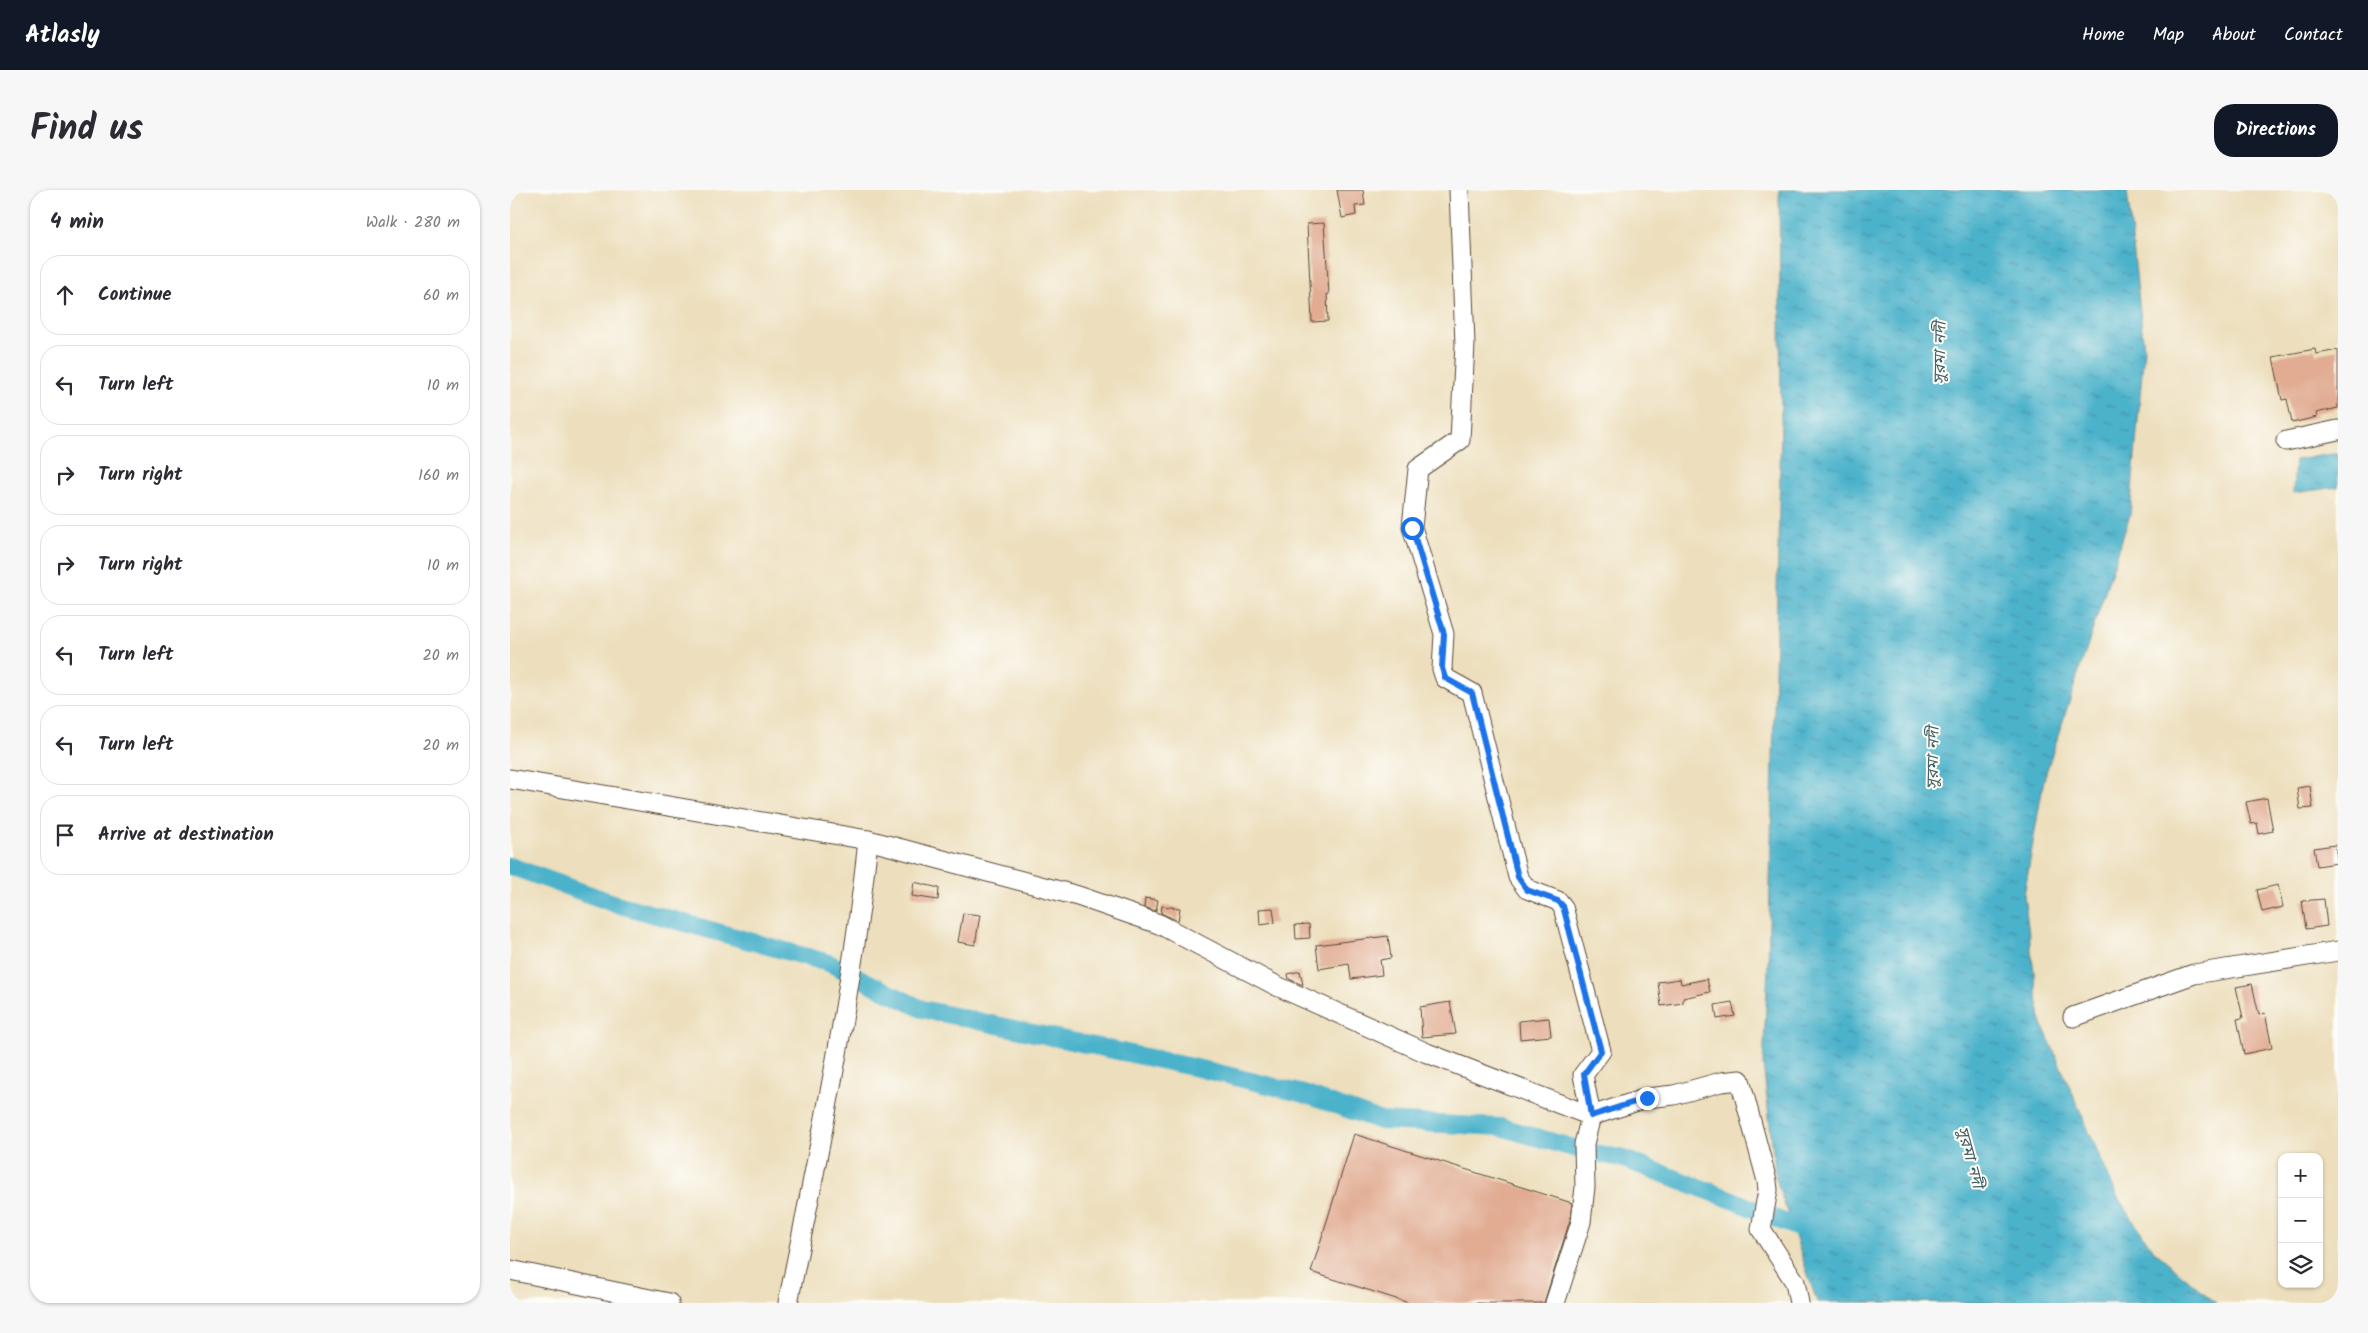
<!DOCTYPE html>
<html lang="en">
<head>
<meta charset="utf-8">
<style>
	body { margin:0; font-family:Kalam,"Noto Sans Bengali",sans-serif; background:#f7f7f7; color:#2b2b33 }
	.controls { position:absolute; right:15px; bottom:15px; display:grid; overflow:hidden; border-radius:10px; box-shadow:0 1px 4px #0004 }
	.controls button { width:45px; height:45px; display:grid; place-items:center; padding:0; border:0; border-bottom:1px solid #e1e1e2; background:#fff; color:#2b2b33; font:25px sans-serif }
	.stop { position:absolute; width:15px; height:15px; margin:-11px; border:4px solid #1a73e8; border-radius:50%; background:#fff }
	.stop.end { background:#1a73e8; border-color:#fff; box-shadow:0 1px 5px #0008 }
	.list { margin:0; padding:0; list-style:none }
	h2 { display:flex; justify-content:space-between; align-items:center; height:65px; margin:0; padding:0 20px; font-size:21px }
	h2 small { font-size:16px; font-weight:400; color:#7c7c81 }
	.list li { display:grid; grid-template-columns:32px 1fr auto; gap:15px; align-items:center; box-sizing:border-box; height:80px; margin:0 10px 10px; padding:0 10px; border:1px solid #e1e1e2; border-radius:20px }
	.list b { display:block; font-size:19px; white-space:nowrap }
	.list em { font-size:16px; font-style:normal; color:#7c7c81 }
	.icon { flex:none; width:28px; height:28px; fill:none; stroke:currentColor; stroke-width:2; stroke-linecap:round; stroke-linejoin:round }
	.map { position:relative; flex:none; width:1828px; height:1113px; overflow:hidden; border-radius:20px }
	header { display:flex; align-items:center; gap:30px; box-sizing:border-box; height:70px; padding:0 25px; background:#111827; color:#fff }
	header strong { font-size:24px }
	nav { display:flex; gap:28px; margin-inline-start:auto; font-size:18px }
	.intro { display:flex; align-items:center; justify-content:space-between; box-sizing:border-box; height:120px; padding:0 30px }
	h1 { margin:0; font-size:35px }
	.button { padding:12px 22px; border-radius:20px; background:#111827; color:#fff; font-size:18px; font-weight:700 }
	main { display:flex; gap:30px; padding:0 30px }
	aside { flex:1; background:#fff; border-radius:20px; box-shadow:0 1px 4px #0004 }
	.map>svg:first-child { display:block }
	.water { fill:url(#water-ripples); stroke:#446e74 }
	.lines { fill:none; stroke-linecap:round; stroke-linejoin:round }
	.canal { stroke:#4cb2cb; stroke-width:18 }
	.building { fill:#e1ac92 }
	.minor-casing { stroke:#564536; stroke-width:21 }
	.minor { stroke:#fff; stroke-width:19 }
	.route { stroke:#1a73e8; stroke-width:6 }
	.labels { text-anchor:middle; stroke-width:4; stroke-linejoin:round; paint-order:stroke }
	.water-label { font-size:16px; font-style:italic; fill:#426063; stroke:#fdfcf7 }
</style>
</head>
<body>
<header>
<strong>Atlasly</strong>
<nav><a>Home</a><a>Map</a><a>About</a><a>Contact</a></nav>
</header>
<div class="intro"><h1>Find us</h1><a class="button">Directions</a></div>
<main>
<aside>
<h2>4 min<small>Walk · 280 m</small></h2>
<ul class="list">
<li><svg class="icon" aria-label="ahead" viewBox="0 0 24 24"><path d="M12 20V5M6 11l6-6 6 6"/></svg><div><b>Continue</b></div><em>60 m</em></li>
<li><svg class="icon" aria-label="left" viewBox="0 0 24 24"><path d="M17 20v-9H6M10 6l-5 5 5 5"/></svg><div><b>Turn left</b></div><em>10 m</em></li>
<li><svg class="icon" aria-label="right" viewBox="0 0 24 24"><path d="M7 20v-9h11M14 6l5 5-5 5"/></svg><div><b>Turn right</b></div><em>160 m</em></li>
<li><svg class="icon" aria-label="right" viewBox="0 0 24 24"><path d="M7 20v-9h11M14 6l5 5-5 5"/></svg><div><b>Turn right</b></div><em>10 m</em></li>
<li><svg class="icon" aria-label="left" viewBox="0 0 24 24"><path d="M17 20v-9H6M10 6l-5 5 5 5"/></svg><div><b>Turn left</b></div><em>20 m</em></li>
<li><svg class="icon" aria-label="left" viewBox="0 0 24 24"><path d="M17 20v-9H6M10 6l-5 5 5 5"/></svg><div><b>Turn left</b></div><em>20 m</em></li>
<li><svg class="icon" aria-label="arrive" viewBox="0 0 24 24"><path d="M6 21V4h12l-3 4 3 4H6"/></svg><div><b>Arrive at destination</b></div></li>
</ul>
</aside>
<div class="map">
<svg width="1828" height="1113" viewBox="0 0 1828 1113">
	<defs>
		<pattern id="water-ripples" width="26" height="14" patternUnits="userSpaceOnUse" patternTransform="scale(1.25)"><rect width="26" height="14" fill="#4cb2cb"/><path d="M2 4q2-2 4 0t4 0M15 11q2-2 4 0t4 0" fill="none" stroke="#4091a4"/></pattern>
	</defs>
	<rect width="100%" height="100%" fill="#fdfcf7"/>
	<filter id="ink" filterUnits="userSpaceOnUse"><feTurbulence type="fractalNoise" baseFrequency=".02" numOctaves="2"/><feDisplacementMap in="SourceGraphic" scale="10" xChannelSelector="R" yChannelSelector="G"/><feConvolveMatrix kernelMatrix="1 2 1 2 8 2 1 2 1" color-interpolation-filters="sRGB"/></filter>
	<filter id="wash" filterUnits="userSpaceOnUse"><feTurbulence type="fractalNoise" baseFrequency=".0096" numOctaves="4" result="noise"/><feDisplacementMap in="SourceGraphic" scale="20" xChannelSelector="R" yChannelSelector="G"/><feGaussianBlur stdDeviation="1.12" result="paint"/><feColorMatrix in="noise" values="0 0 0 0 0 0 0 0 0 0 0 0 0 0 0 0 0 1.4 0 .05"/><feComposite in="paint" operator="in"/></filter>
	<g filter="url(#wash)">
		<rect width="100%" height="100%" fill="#eddfbd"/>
		<g class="water">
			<path d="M 1269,0 L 1617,0 L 1634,159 L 1620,325 L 1534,589 L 1514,705 L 1530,829 L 1607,1006 L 1643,1060 L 1706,1113 L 1307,1112 L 1266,989 L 1253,874 L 1258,778 L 1271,234 Z"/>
			<path d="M 1828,263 L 1828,297 L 1783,303 L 1785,270 Z"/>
		</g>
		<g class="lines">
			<path class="canal" d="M 0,676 L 103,713 L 319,773 L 412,819 L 696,880 L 794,904 L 871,931 L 991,937 L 1074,961 L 1111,968 L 1220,1009 L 1304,1045"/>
		</g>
		<g id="blocks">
			<g class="building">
				<path d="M 827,0 L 853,0 L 855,15 L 845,16 L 846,25 L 832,28 Z"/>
				<path d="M 814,33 L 819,104 L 817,104 L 818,131 L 802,132 L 797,34 Z"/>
				<path d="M 1805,159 L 1806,164 L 1828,160 L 1828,218 L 1806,223 L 1807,227 L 1782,233 L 1777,209 L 1772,210 L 1763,167 Z"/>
				<path d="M 1800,596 L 1803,618 L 1790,619 L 1787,598 Z"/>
				<path d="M 1757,608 L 1763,641 L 1749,644 L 1747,633 L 1741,634 L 1736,612 Z"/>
				<path d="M 1825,655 L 1828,673 L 1807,676 L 1804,658 Z"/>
				<path d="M 404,692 L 429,698 L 428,710 L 402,706 Z"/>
				<path d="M 1768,695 L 1773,717 L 1752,722 L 1747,700 Z"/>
				<path d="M 635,708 L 648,710 L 646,721 L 634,717 Z"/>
				<path d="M 1814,709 L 1817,736 L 1796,739 L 1792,711 Z"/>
				<path d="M 652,716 L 670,718 L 668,731 L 651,723 Z"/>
				<path d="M 763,718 L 765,733 L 750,735 L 749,719 Z"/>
				<path d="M 453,723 L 470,725 L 465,755 L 448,752 Z"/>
				<path d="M 799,734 L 800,748 L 786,749 L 785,735 Z"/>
				<path d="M 878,746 L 881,768 L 870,770 L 872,785 L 841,789 L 839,774 L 809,779 L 806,755 Z"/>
				<path d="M 790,781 L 793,795 L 779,789 L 778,784 Z"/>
				<path d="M 1170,789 L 1171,794 L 1197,789 L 1200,802 L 1173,808 L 1173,813 L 1151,816 L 1148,792 Z"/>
				<path d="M 1742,794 L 1749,825 L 1755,823 L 1762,858 L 1734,864 L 1727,829 L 1733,828 L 1726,797 Z"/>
				<path d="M 940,812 L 946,844 L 912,847 L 910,817 Z"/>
				<path d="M 1222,812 L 1225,826 L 1207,829 L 1205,815 Z"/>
				<path d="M 1039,828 L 1041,846 L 1010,849 L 1009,831 Z"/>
				<path d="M 844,944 L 1062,1013 L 1060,1030 L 1034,1113 L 899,1113 L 801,1082 Z"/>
			</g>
		</g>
	</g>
	<g filter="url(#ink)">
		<use href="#blocks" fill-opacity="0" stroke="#564536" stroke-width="1"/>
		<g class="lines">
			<g class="minor-casing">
				<g id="minor">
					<path d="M 949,0 L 955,154 L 950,250 L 908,279 L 902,337 L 934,444 L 932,479 L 935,488 L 962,503 L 1008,687 L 1017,699 L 1048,711 L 1053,717 L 1091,861 L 1073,885 L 1081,926 L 1074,954 L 1075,997 L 1071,1032 L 1045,1113"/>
					<path d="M 1776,251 L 1828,240"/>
					<path d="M 0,589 L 358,650 L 568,706 L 649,734 L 767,796 L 917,863 L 1081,926 L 1137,908 L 1164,905 L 1211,892 L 1230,890 L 1257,991 L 1258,1000 L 1251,1039 L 1285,1092 L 1289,1113"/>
					<path d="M 1563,827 L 1684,784 L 1828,761"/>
					<path d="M 0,1080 L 159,1113"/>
					<path d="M 278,1113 C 309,959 342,806 358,650"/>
				</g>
			</g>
			<use href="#minor" class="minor"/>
		</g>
	</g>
	<g class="lines" filter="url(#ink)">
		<path class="route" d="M 902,338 L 934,444 L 932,478 L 935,488 L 962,503 L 1008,687 L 1017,700 L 1048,711 L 1053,716 L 1091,861 L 1074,884 L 1081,926 L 1137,908"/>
	</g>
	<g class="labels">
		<g class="water-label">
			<text transform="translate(1429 163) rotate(-89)" y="6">সুরমা নদী</text>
			<text transform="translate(1422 568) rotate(-89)" y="6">সুরমা নদী</text>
			<text transform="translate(1461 967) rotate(75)" y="6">সুরমা নদী</text>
		</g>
	</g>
</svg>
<div class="controls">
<button>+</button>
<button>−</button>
<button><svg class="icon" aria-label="layers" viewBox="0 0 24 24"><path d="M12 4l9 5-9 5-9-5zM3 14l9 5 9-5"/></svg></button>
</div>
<div class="stop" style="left:902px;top:338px"></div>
<div class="stop end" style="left:1137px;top:908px"></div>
</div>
</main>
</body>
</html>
